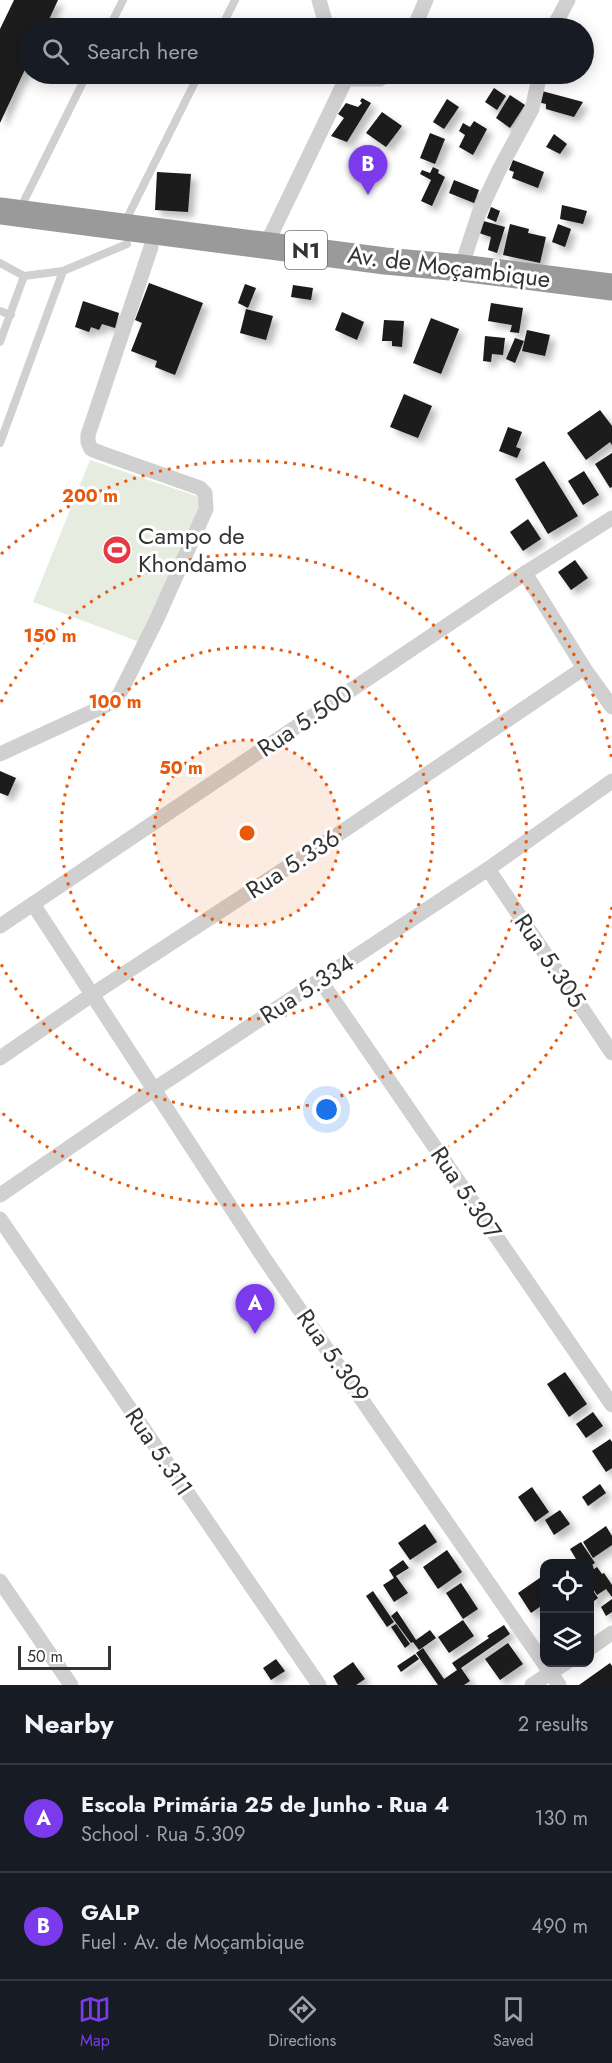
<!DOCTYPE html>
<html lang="en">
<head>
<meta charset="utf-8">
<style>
	body { margin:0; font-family:Jost,sans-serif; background:#20242c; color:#f1f3f6 }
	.controls { position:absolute; right:18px; bottom:18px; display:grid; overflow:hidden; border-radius:12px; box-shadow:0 3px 15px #0003 }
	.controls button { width:54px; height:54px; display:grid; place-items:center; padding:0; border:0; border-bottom:2px solid #363941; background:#171b24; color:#f1f3f6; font:30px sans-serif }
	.scale { position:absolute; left:18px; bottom:15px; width:93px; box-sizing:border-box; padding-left:6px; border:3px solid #333; border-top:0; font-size:16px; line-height:21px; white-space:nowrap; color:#333; -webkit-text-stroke:4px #fff; paint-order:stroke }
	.you { position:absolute; left:327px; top:1110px; width:21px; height:21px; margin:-15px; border:4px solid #fff; border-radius:50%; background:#1a73e8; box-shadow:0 0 0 9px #1a73e833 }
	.badge { display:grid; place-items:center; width:39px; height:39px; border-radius:50%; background:#7c3aed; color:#fff; font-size:20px; font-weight:700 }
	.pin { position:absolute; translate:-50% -50px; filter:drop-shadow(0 2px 3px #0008) }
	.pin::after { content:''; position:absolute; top:32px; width:21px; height:18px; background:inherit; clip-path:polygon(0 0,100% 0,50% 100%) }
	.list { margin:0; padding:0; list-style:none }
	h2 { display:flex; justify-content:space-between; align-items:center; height:78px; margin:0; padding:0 24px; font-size:26px }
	h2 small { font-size:20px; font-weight:400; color:#9ea1a6 }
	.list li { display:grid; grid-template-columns:39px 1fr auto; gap:18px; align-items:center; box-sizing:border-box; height:108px; padding:0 24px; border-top:2px solid #363941 }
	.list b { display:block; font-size:22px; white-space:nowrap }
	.list p { margin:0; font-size:20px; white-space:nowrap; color:#9ea1a6 }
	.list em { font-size:20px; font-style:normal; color:#9ea1a6 }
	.icon { flex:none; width:33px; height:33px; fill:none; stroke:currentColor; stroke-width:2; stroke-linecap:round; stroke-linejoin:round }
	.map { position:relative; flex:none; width:612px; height:1685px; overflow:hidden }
	.search { position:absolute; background:#171b24; box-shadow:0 3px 15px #0003; left:18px; right:18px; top:18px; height:66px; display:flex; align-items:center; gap:15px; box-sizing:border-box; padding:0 21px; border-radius:33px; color:#9ea1a6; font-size:22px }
	.sheet { height:294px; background:#171b24 }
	nav { display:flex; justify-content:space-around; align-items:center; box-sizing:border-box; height:84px; border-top:2px solid #363941; background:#171b24; font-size:16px; color:#9ea1a6 }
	nav a { display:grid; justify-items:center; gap:3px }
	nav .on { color:#7c3aed }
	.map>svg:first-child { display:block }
	.green { fill:#e6ecdf }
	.building { fill:#1a1a1a; filter:url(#shadow) }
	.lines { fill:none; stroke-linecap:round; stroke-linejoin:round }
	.lane { stroke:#d0d0d0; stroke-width:8 }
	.street { stroke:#d0d0d0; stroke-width:15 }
	.highway { stroke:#9a9a9a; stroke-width:27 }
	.ring { fill:none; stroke:#e8590c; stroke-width:3; stroke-dasharray:3 6 }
	.labels { text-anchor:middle; stroke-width:6; stroke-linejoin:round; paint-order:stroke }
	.shield { fill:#fff; stroke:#707070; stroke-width:1.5 }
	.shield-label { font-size:22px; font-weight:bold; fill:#333 }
	.street-label { font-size:24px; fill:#333; stroke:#fff }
	.poi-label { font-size:24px; fill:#333; stroke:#fff; text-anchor:start }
	.centre { fill:#e8590c; stroke:#fff; stroke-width:3 }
	.ring-label { font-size:18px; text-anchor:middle; font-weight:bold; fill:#e8590c; stroke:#fff; stroke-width:6; stroke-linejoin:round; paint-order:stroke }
</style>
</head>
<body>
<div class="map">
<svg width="612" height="1685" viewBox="0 0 612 1685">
	<defs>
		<filter id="shadow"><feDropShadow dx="5.5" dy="5.5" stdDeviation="3" flood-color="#0004"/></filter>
	</defs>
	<rect width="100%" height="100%" fill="#fff"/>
	<path class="green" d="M 90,460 L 202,498 L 142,643 L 33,602 Z"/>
	<g class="building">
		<path d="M 14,0 L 58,0 L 45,28 L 28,28 L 28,63 L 0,123 L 0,29 Z"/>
		<path d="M 494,88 L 506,96 L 497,110 L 485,102 Z"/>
		<path d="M 542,91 L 583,102 L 574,117 L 546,109 L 546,104 L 537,102 Z"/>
		<path d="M 510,95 L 525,105 L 510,128 L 496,118 Z"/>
		<path d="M 362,98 L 371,103 L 347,142 L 331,136 L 344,118 L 338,114 L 346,103 L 358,107 L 362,103 L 360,101 Z"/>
		<path d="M 447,99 L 459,107 L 444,129 L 433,122 Z"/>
		<path d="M 382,112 L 402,126 L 386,147 L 366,133 Z"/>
		<path d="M 474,121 L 487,129 L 473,155 L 459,147 L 465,135 L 459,131 L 463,123 L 470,127 Z"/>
		<path d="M 430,133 L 445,139 L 435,164 L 420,158 Z"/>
		<path d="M 554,134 L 567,144 L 560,154 L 546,147 Z"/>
		<path d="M 513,160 L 544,172 L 538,188 L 512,178 L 514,172 L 509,170 Z"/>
		<path d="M 433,167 L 439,170 L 438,173 L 445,177 L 432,206 L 421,201 L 431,180 L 420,174 L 422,170 L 430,173 Z"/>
		<path d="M 157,172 L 191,174 L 188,212 L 155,210 Z"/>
		<path d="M 454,180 L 479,190 L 474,203 L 449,193 Z"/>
		<path d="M 562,205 L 587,211 L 583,224 L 560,219 Z"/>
		<path d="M 491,207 L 500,211 L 496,222 L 487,218 Z"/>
		<path d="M 480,220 L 505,227 L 497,253 L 488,250 L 491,237 L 476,232 Z"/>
		<path d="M 510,224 L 529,229 L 528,233 L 546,237 L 540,263 L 503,255 Z"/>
		<path d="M 558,224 L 571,229 L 565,247 L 552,242 Z"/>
		<path d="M 149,283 L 203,303 L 175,375 L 155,367 L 157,361 L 131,351 L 142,323 L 135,320 Z"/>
		<path d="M 245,284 L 256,288 L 248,308 L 238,303 Z"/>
		<path d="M 293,285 L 313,288 L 311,300 L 291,297 Z"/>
		<path d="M 83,301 L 119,313 L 115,328 L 102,324 L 99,330 L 91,327 L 89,332 L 75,327 Z"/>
		<path d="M 491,303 L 523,308 L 519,333 L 510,332 L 512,325 L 488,321 Z"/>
		<path d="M 246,309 L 273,316 L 266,340 L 240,333 Z"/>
		<path d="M 342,312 L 364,322 L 357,340 L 335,330 Z"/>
		<path d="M 431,318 L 459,329 L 441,374 L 413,363 Z"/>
		<path d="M 384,320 L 404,321 L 402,347 L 392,346 L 392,341 L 382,341 Z"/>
		<path d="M 527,330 L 550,335 L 545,356 L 522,351 Z"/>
		<path d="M 485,336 L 505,338 L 503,355 L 492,354 L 491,362 L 483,361 Z"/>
		<path d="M 515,338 L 524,341 L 515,363 L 506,359 Z"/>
		<path d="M 404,394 L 432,406 L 418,438 L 390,427 Z"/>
		<path d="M 600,410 L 612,426 L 612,445 L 610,442 L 586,460 L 567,433 Z"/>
		<path d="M 508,427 L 522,432 L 516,447 L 521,449 L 517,458 L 499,451 Z"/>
		<path d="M 612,453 L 612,487 L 610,488 L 595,464 Z"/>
		<path d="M 544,461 L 578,516 L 548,534 L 515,479 Z"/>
		<path d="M 584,471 L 599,495 L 583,505 L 568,481 Z"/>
		<path d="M 528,519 L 541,539 L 523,551 L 510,532 Z"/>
		<path d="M 575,560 L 588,578 L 571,590 L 558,572 Z"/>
		<path d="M 0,771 L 16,778 L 8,796 L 0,793 Z"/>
		<path d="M 565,1372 L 587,1404 L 569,1417 L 547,1384 Z"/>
		<path d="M 593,1412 L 603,1426 L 586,1438 L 576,1424 Z"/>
		<path d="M 610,1439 L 612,1442 L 612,1468 L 606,1472 L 592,1451 Z"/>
		<path d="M 600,1484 L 606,1493 L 588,1506 L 582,1497 Z"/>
		<path d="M 532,1487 L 549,1512 L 535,1522 L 518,1497 Z"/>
		<path d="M 560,1510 L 570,1524 L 554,1535 L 545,1520 Z"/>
		<path d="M 425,1524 L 437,1542 L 410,1560 L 398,1543 Z"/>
		<path d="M 606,1526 L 612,1536 L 612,1545 L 593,1558 L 583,1542 Z"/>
		<path d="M 581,1542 L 595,1563 L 590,1566 L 590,1564 L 579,1564 L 570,1549 Z"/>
		<path d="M 447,1550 L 462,1572 L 438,1589 L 423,1567 Z"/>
		<path d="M 403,1560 L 409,1568 L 396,1576 L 408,1593 L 394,1602 L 383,1585 L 394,1578 L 389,1570 Z"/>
		<path d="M 597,1567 L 602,1574 L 604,1573 L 612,1585 L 612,1597 L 606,1589 L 597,1595 L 590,1584 L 590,1572 Z"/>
		<path d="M 544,1575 L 544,1604 L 531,1613 L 518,1593 Z"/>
		<path d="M 461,1583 L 478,1609 L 463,1619 L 446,1593 Z"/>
		<path d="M 590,1586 L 598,1598 L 590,1604 Z"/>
		<path d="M 373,1591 L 394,1622 L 387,1627 L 366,1596 Z"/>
		<path d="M 612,1599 L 612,1612 L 606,1616 L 601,1607 Z"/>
		<path d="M 397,1611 L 416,1640 L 430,1630 L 436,1638 L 419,1650 L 413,1642 L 411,1643 L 391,1616 Z"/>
		<path d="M 463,1620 L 474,1636 L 449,1653 L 438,1637 Z"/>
		<path d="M 396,1624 L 410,1644 L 405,1648 L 391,1627 Z"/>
		<path d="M 504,1625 L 510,1634 L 461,1668 L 470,1681 L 464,1685 L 438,1685 L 416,1653 L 423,1648 L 444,1679 L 457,1670 L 452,1663 L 489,1638 L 487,1636 Z"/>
		<path d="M 508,1643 L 523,1664 L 500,1680 L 485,1659 Z"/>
		<path d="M 415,1654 L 419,1659 L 401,1672 L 397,1666 Z"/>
		<path d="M 276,1659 L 285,1671 L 271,1680 L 263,1668 Z"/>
		<path d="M 353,1662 L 365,1679 L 356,1685 L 338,1685 L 333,1676 Z"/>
		<path d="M 610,1663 L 612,1666 L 612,1685 L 579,1685 Z"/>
	</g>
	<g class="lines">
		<g class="lane">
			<path d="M 109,28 L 123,0"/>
			<path d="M 221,28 L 235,0"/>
			<path d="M 20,209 L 87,74"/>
			<path d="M 125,222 L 199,74"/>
			<path d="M 0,263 L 24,276"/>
			<path d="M 0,311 L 11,315"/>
			<path d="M 0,342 L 24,276 L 63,271 L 127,244"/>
			<path d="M 0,443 L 63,271"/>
		</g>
		<g class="street">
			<path d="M 319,0 L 327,28"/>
			<path d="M 414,28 L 426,0"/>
			<path d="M 553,28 L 568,0"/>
			<path d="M 346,79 L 380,79 L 389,74"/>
			<path d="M 266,245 L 346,79 L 344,74"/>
			<path d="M 461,268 L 479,213 L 500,168 L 532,109 L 540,74"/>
			<path d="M 525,573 L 584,668 L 612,707"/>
			<path d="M 0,754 L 113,702 L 119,695 L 156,621 L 206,509 L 205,493 L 200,488 L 101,453 L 91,449 L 88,442 L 88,435 L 151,247"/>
			<path d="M 488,869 L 612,1053"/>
			<path d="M 33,904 L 266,1261 L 559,1685"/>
			<path d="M 0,926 L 525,573 L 612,518"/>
			<path d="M 320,980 L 612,1405"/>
			<path d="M 0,1058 L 93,994 L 343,831 L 584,668"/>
			<path d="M 0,1195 L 153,1090 L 488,869 L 612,781"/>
			<path d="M 0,1219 L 319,1685"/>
			<path d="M 0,1581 L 71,1685"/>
			<path d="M 590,1648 L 612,1633"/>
			<path d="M 532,1685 L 567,1662"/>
		</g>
		<path class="highway" d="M 0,211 L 385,261 L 461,268 L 612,287"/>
	</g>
	<circle cx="247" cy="833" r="93" fill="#e8590c" fill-opacity=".12"/>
	<g class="ring">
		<circle cx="247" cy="833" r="93"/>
		<circle cx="247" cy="833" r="186"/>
		<path d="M1 702A279 279 0 1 1 1 964"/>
		<path d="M612 907A372 372 0 0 1 1 1112M1 554A372 372 0 0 1 612 759"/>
	</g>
	<defs>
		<g id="stadium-disc" transform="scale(1.5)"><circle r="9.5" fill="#e63946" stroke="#fff"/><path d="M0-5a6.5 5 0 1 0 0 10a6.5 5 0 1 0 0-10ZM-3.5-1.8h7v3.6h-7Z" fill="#fff"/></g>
	</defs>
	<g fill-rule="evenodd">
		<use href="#stadium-disc" x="117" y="550"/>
	</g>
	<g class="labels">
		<rect class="shield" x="285" y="231" width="42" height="38" rx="4.5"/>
		<g class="shield-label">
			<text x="306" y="258">N1</text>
		</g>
		<g class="street-label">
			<text transform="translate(449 267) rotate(7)" y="8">Av. de Moçambique</text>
			<text transform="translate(305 721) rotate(-34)" y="8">Rua 5.500</text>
			<text transform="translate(293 864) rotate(-33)" y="8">Rua 5.336</text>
			<text transform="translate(550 961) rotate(56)" y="8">Rua 5.305</text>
			<text transform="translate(307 989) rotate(-33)" y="8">Rua 5.334</text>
			<text transform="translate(466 1193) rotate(56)" y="8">Rua 5.307</text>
			<text transform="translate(333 1356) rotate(55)" y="8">Rua 5.309</text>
			<text transform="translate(159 1452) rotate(56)" y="8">Rua 5.311</text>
		</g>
		<g class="poi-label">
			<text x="138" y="544">Campo de<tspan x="138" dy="28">Khondamo</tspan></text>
		</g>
	</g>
	<circle cx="247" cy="833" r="9" class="centre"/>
	<g class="ring-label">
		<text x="90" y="502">200 m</text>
		<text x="50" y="642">150 m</text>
		<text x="115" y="708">100 m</text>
		<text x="181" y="774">50 m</text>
	</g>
</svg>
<div class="controls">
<button><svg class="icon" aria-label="locate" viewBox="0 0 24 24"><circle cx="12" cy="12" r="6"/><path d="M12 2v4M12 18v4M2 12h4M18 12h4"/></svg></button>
<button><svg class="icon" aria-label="layers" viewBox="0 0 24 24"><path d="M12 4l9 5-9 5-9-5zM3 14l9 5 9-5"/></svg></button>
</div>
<div class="scale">50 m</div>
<div class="you"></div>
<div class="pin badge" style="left:255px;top:1334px">A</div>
<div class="pin badge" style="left:368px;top:195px">B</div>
<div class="search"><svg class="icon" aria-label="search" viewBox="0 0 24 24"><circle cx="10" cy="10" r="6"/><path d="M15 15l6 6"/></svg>Search here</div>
</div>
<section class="sheet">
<h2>Nearby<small>2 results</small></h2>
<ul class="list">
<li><span class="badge">A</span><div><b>Escola Primária 25 de Junho - Rua 4</b><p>School · Rua 5.309</p></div><em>130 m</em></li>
<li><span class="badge">B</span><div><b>GALP</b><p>Fuel · Av. de Moçambique</p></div><em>490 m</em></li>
</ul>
</section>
<nav>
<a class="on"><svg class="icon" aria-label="map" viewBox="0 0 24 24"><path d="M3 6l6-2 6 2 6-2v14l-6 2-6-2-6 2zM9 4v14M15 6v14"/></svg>Map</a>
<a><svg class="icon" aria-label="directions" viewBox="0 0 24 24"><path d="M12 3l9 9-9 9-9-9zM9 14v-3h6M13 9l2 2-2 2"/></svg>Directions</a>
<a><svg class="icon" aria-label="saved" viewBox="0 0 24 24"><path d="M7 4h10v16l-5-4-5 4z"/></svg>Saved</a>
</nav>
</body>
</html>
